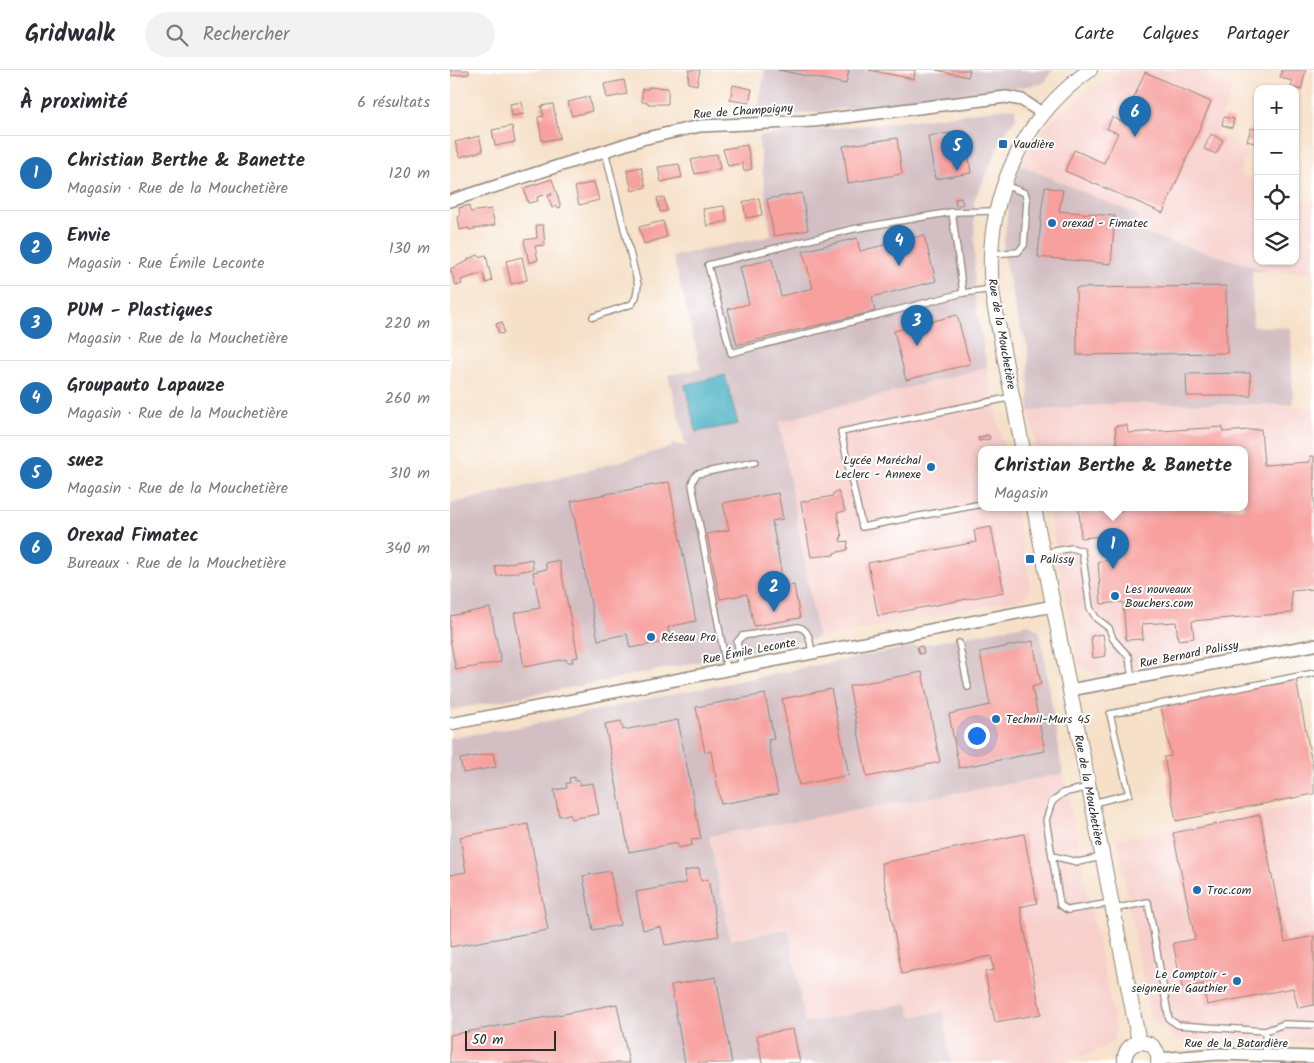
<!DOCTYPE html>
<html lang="fr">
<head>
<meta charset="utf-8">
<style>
	body { margin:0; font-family:Kalam,sans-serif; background:#f2f2f3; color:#2b2b33 }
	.controls { position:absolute; right:15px; top:15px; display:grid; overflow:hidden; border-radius:10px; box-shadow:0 1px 4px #0004 }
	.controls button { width:45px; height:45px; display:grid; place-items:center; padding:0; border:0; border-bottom:1px solid #e1e1e2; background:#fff; color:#2b2b33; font:25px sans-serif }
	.scale { position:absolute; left:15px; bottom:12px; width:91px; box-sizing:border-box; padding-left:5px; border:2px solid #2b2b2b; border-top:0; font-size:14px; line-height:18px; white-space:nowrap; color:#2b2b2b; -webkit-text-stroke:4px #fff; paint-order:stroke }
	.you { position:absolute; left:526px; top:665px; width:18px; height:18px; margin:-12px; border:4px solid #fff; border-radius:50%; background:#1a73e8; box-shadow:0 0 0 8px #1a73e833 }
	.badge { display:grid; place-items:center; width:32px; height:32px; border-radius:50%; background:#1f6fb2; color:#fff; font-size:16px; font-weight:700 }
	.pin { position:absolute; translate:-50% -41px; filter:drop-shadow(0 1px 2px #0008) }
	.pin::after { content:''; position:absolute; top:26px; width:18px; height:15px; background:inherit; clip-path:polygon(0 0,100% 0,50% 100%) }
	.popup { position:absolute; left:528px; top:376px; width:270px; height:65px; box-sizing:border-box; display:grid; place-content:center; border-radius:10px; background:#fff; filter:drop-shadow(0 1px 4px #0005); font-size:16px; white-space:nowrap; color:#7c7c81 }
	.popup b { font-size:19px; color:#2b2b33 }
	.popup::after { content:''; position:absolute; left:50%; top:100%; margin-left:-10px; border:10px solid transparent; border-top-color:#fff }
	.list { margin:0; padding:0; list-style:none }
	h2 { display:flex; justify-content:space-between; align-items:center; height:65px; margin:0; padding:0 20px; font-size:21px }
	h2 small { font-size:16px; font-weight:400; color:#7c7c81 }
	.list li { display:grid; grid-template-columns:32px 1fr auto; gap:15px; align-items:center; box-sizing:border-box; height:75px; padding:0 20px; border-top:1px solid #e1e1e2 }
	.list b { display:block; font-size:19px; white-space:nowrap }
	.list p { margin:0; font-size:16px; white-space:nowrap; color:#7c7c81 }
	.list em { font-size:16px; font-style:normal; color:#7c7c81 }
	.icon { flex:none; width:28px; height:28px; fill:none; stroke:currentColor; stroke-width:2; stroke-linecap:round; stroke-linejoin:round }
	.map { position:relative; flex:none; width:864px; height:993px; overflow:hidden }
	header { display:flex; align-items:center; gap:30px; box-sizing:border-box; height:70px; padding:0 25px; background:#fff; border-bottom:1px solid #e1e1e2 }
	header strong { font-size:24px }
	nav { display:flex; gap:28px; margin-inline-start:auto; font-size:18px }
	.search { width:350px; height:45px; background:#f2f2f3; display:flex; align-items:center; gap:12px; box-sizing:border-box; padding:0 18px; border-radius:28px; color:#7c7c81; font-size:19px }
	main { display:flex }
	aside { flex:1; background:#fff }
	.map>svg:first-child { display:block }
	.built { fill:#f7d0cc }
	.industrial { fill:#d2bec3 }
	.water { fill:#41abc1; stroke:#366b76 }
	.building { fill:#f7a09e }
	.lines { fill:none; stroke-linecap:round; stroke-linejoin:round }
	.service-casing { stroke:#90867a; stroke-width:8 }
	.minor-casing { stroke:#90867a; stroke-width:14 }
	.tertiary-casing { stroke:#90867a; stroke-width:16 }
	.service { stroke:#fff; stroke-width:5.5 }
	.minor { stroke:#fff; stroke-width:11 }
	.tertiary { stroke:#fff; stroke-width:14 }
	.poi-dot { fill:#1f6fb2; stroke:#fff; stroke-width:2 }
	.labels { text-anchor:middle; stroke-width:4; stroke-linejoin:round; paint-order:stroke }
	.street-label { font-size:12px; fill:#2b2b2b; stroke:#fff }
	.poi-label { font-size:12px; fill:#2b2b2b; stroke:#fff; text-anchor:start }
</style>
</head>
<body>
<header>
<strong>Gridwalk</strong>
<div class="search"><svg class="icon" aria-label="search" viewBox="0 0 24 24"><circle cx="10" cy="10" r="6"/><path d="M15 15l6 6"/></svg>Rechercher</div>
<nav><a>Carte</a><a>Calques</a><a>Partager</a></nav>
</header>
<main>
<aside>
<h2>À proximité<small>6 résultats</small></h2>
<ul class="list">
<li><span class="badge">1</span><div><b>Christian Berthe &amp; Banette</b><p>Magasin · Rue de la Mouchetière</p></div><em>120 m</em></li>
<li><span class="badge">2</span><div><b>Envie</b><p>Magasin · Rue Émile Leconte</p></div><em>130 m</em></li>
<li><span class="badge">3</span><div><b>PUM - Plastiques</b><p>Magasin · Rue de la Mouchetière</p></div><em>220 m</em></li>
<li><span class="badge">4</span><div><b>Groupauto Lapauze</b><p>Magasin · Rue de la Mouchetière</p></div><em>260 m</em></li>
<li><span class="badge">5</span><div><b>suez</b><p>Magasin · Rue de la Mouchetière</p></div><em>310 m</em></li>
<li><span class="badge">6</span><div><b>Orexad Fimatec</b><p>Bureaux · Rue de la Mouchetière</p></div><em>340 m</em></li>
</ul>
</aside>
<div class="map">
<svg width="864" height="993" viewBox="0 0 864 993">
	<rect width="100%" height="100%" fill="#fff"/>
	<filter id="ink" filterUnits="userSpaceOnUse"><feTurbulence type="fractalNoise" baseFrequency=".02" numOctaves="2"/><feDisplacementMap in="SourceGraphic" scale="10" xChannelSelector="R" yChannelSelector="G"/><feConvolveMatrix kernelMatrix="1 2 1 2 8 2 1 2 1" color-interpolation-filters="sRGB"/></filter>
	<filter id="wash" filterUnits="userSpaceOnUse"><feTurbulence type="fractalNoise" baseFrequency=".0096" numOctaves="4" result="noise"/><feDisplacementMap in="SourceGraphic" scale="20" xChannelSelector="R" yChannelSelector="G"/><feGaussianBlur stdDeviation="1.12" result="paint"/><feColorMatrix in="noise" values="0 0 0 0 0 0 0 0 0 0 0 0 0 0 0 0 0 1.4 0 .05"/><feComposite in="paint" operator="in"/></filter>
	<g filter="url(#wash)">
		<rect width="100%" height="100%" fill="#f6e0c8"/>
		<g class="built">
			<path d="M 674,0 L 744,0 L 783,18 L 766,63 L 798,82 L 789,103 L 808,111 L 808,191 L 845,191 L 845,126 L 864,134 L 864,203 L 818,201 L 682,160 L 688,145 L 570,95 L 596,56 L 638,21 Z"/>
			<path d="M 537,297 L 554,380 L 532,380 L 532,438 L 565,438 L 581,516 L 575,528 L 368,568 L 329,352 Z"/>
			<path d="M 673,333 L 864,337 L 864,557 L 649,606 L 629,595 L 598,438 L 794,438 L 794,380 L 587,380 L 579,341 Z"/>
			<path d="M 613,704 L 666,959 L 663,971 L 646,982 L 608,993 L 501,993 L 493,941 L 461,947 L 457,933 L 355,953 L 338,860 L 280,870 L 259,766 Z"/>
			<path d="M 864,731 L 864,973 L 728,971 L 700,949 L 667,769 Z"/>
		</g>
		<g class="industrial">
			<path d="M 315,0 L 604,0 L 600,3 L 596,11 L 591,14 L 572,17 L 368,42 L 306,48 Z"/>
			<path d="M 559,38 L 565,39 L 566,47 L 552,69 L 524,131 L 525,230 L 537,297 L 329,352 L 368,568 L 139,614 L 0,640 L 0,434 L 102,410 L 222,377 L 221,374 L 236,376 L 218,305 L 251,299 L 223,186 L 321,166 L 308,66 L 476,49 Z"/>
			<path d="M 570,95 L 688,145 L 682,160 L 818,201 L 802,201 L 803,256 L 841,258 L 843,335 L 673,333 L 579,341 L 578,277 L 568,251 L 553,179 L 559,134 Z"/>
			<path d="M 579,554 L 590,562 L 613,704 L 259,766 L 280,870 L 338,859 L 355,953 L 458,933 L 461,947 L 493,941 L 501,993 L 0,993 L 0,668 L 70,657 L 232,622 Z"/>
		</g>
		<path class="water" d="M 275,305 L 288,354 L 246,362 L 235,315 Z"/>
		<g id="blocks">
			<g class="building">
				<path d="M 0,0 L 19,0 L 19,4 L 0,6 Z"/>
				<path d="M 239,0 L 250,0 L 247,15 L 238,13 Z"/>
				<path d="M 328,0 L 399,0 L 396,14 Z"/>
				<path d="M 419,0 L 465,0 L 464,9 Z"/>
				<path d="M 486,0 L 520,0 L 518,7 Z"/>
				<path d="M 832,0 L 856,0 L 851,20 L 841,17 L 843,11 L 830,8 Z"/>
				<path d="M 695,2 L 761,32 L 713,143 L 615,101 L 624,80 L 654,93 L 668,63 L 657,59 L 662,47 L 673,52 Z"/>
				<path d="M 174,10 L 177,24 L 157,28 L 154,14 Z"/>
				<path d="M 283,15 L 302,19 L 299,33 L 280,30 Z"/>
				<path d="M 198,17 L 218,18 L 218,34 L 198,34 L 198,32 L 192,32 L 192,19 L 198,19 Z"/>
				<path d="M 139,27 L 142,41 L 122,46 L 118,32 Z"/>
				<path d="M 72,32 L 74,44 L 62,46 L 60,34 Z"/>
				<path d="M 103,34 L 110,68 L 92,71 L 88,47 L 94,46 L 91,36 Z"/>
				<path d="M 774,47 L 784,49 L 782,58 L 772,55 Z"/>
				<path d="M 62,56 L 65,72 L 45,76 L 42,60 Z"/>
				<path d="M 801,58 L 808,60 L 804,73 L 797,71 Z"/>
				<path d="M 515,61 L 521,103 L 485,109 L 478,66 Z"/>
				<path d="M 761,64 L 773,70 L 766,84 L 754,79 Z"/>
				<path d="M 29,66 L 33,81 L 10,87 L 5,72 Z"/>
				<path d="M 447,68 L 452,104 L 398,113 L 393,76 Z"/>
				<path d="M 297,75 L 302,99 L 294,101 L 292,93 L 278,96 L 273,79 Z"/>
				<path d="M 267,84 L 270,99 L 245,104 L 241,90 Z"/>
				<path d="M 229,94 L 232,107 L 211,112 L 208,97 Z"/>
				<path d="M 191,97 L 196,117 L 182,121 L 177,100 Z"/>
				<path d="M 102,109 L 111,137 L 108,138 L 107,136 L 102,138 L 98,126 L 102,125 L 101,123 L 87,127 L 88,131 L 78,133 L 74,118 Z"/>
				<path d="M 144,112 L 149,130 L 129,135 L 125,117 Z"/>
				<path d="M 595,117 L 613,120 L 609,141 L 665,146 L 661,194 L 588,187 L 592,136 Z"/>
				<path d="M 352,123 L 358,160 L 324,166 L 317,129 Z"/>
				<path d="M 214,127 L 217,141 L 210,142 L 207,128 Z"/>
				<path d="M 309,128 L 312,145 L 296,148 L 293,132 Z"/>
				<path d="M 511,128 L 513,134 L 506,136 L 505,129 Z"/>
				<path d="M 19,135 L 20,142 L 41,139 L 45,155 L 19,160 L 19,158 L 10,160 L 8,147 L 10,146 L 9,138 Z"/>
				<path d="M 274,136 L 277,151 L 257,156 L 253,139 Z"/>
				<path d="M 213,151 L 217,167 L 194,174 L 189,157 Z"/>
				<path d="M 86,155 L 93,155 L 95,175 L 85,176 L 88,190 L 79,193 L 74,170 L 87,168 Z"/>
				<path d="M 474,165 L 486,211 L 422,227 L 425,241 L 287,275 L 278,239 L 299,234 L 290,197 L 322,189 L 331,226 L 363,218 L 353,181 L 407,168 L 410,181 Z"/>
				<path d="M 28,185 L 29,187 L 36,185 L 42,211 L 36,213 L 33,203 L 11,210 L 12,214 L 6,216 L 0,199 L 18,191 L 18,189 Z"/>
				<path d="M 72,187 L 77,210 L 61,214 L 56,191 Z"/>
				<path d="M 776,216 L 777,283 L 627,285 L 626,218 Z"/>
				<path d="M 507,245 L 520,294 L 456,310 L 444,261 Z"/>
				<path d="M 52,252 L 54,263 L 49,264 L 46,254 Z"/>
				<path d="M 800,303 L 801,326 L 737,326 L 736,304 Z"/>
				<path d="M 677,355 L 678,363 L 773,357 L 773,362 L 811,359 L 814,395 L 860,392 L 860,386 L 864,386 L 864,519 L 841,521 L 842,543 L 742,551 L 744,568 L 728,570 L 726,552 L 692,554 L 693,569 L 676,570 L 673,532 L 651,534 L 648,491 L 670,490 L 668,465 L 631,468 L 629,438 L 655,438 L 655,443 L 671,442 L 671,438 L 794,438 L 794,380 L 667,380 L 665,356 Z"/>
				<path d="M 539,365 L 540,369 L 529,371 L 528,367 Z"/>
				<path d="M 219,412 L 246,551 L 218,557 L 220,571 L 180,578 L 177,564 L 148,570 L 121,431 Z"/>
				<path d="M 388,421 L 395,441 L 387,443 L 392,468 L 390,468 L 391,472 L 398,471 L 397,480 L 384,483 L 384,485 L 361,487 L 351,432 L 383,426 L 383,423 Z"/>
				<path d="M 328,423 L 333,449 L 322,451 L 334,517 L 344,515 L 350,548 L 304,556 L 297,524 L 270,529 L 257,464 L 279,460 L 273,433 Z"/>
				<path d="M 541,457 L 554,522 L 428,546 L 418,493 L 526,472 L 524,460 Z"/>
				<path d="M 82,489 L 83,499 L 47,506 L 45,496 Z"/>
				<path d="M 109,490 L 128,587 L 122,588 L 123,592 L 117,592 L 116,589 L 74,597 L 64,543 L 90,538 L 83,502 L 97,499 L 95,493 Z"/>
				<path d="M 40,538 L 51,592 L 6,600 L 0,569 L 0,546 Z"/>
				<path d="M 653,564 L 656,586 L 643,588 L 641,566 Z"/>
				<path d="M 583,571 L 591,614 L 582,617 L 595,681 L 509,698 L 499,644 L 540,635 L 530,582 Z"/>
				<path d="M 472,576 L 474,583 L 469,584 L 467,577 Z"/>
				<path d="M 472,602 L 490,692 L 417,707 L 399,616 Z"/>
				<path d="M 846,609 L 864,704 L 864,724 L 726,751 L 714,687 L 721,686 L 711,637 L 732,633 L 731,631 Z"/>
				<path d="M 381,619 L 399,705 L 349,715 L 332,629 Z"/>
				<path d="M 315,624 L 324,669 L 318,670 L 328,724 L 271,734 L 265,702 L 263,702 L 264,699 L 261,681 L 255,683 L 246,637 Z"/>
				<path d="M 228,650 L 251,769 L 241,770 L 242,775 L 228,778 L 227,773 L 179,782 L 155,654 L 171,651 L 173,660 Z"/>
				<path d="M 43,683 L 46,697 L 13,703 L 10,689 Z"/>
				<path d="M 125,707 L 125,711 L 129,711 L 130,715 L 143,713 L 149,744 L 121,749 L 120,744 L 109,746 L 104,720 L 117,718 L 116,713 L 120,713 L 119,708 Z"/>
				<path d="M 810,745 L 835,872 L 864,866 L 864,935 L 848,938 L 843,918 L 757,935 L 753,914 L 732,918 L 723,873 L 745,869 L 723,763 Z"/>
				<path d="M 78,754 L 98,860 L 0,877 L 0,805 L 16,802 L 10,767 Z"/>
				<path d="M 574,764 L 587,833 L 570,837 L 591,944 L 545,952 L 535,902 L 544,900 L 541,886 L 452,904 L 431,793 Z"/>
				<path d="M 249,798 L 251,811 L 258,809 L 269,866 L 215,875 L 211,857 L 193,860 L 186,822 L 236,813 L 235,801 Z"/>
				<path d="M 160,801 L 170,855 L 143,860 L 133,806 Z"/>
				<path d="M 266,907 L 282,993 L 235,993 L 221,915 Z"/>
				<path d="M 167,934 L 179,993 L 0,993 L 0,965 Z"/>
				<path d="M 343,959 L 350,993 L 312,993 L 307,965 Z"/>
			</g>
		</g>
	</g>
	<g filter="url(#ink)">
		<use href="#blocks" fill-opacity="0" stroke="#90867a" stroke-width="1"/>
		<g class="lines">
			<g class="service-casing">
				<g id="service">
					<path d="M 502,142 L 403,159 L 258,195 L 281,283 L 513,223"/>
					<path d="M 541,184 L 568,182 L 574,175 L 577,130 L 575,123 L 555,115"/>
					<path d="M 542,219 L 513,223 L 502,142 L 546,141"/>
					<path d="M 143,247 L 182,234 L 186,227 L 188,215 L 155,81"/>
					<path d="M 532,434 L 412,457 L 391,362 L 563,327"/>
					<path d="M 594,483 L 622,478 L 632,481 L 640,538 L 646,548 L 659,558 L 663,569 L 679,587 L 682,609"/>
					<path d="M 509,573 L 518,617"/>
					<path d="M 292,597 L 287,572 L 292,566 L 348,557 C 360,559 360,573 362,583"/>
					<path d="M 277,600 L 242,415 L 243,410 L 247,404 L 305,392"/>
					<path d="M 639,717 L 613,723 L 602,732 L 596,750 L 602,786 L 628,792 L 652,787"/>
					<path d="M 643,733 L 679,724 L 660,644 L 864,603"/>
					<path d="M 602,786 L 610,835 L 618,840 L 661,833"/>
					<path d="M 663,839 L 698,832 L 719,949 L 728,955 L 815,961 L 816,986"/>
					<path d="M 815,961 L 834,954 L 864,955"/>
				</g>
			</g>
			<g class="minor-casing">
				<g id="minor">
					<path d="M 0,131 L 192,69 L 250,56 L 364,51 L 556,27 L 572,30 L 592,43"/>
					<path d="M 620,620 L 864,575"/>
					<path d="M 0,654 L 603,536"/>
					<path d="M 709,989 L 768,984 L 864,987"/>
				</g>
			</g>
			<g class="tertiary-casing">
				<g id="tertiary">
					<path d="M 573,380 C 566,345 559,310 552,275 C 549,257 544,238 542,219 C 534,133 569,50 640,0"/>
					<path d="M 584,438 L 689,972"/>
					<path d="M 675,993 C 672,965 712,966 708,993"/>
				</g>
			</g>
			<use href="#service" class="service"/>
			<use href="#minor" class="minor"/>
			<use href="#tertiary" class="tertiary"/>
		</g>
	</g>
	<g class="poi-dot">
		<rect x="548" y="69" width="10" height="10" rx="2.5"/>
		<circle cx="602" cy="153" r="5"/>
		<circle cx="481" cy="397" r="5"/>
		<rect x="575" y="484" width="10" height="10" rx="2.5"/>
		<circle cx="665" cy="526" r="5"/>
		<circle cx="201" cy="567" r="5"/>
		<circle cx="546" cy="649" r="5"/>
		<circle cx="747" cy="820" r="5"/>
		<circle cx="787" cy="911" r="5"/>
	</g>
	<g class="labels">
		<g class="street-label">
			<text transform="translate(293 41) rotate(-4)" y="4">Rue de Champoigny</text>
			<text transform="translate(552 264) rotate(80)" y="4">Rue de la Mouchetière</text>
			<text transform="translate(299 581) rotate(-11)" y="4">Rue Émile Leconte</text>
			<text transform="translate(739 584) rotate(-11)" y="4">Rue Bernard Palissy</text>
			<text transform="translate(639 720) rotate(79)" y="4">Rue de la Mouchetière</text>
			<text x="786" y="977">Rue de la Batardière</text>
		</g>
		<g class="poi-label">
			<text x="563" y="78">Vaudière</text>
			<text x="612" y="157">orexad - Fimatec</text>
			<text x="471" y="394" text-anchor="end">Lycée Maréchal<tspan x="471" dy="14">Leclerc - Annexe</tspan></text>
			<text x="590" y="493">Palissy</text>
			<text x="675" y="523">Les nouveaux<tspan x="675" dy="14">Bouchers.com</tspan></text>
			<text x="211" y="571">Réseau Pro</text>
			<text x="556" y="653">TechniI-Murs 45</text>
			<text x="757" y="824">Troc.com</text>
			<text x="777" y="908" text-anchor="end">Le Comptoir -<tspan x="777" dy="14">seigneurie Gauthier</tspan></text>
		</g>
	</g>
</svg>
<div class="controls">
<button>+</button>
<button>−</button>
<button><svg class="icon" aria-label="locate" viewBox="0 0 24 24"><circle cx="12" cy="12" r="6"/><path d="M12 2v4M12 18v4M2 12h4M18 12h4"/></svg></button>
<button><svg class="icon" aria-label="layers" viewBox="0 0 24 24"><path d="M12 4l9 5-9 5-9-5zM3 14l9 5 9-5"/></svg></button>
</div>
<div class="scale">50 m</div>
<div class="you"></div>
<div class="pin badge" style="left:663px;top:499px">1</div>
<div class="popup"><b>Christian Berthe &amp; Banette</b>Magasin</div>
<div class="pin badge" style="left:324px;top:542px">2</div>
<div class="pin badge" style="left:467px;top:276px">3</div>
<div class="pin badge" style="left:449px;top:196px">4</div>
<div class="pin badge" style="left:507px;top:101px">5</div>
<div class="pin badge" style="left:685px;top:67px">6</div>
</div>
</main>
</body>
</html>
